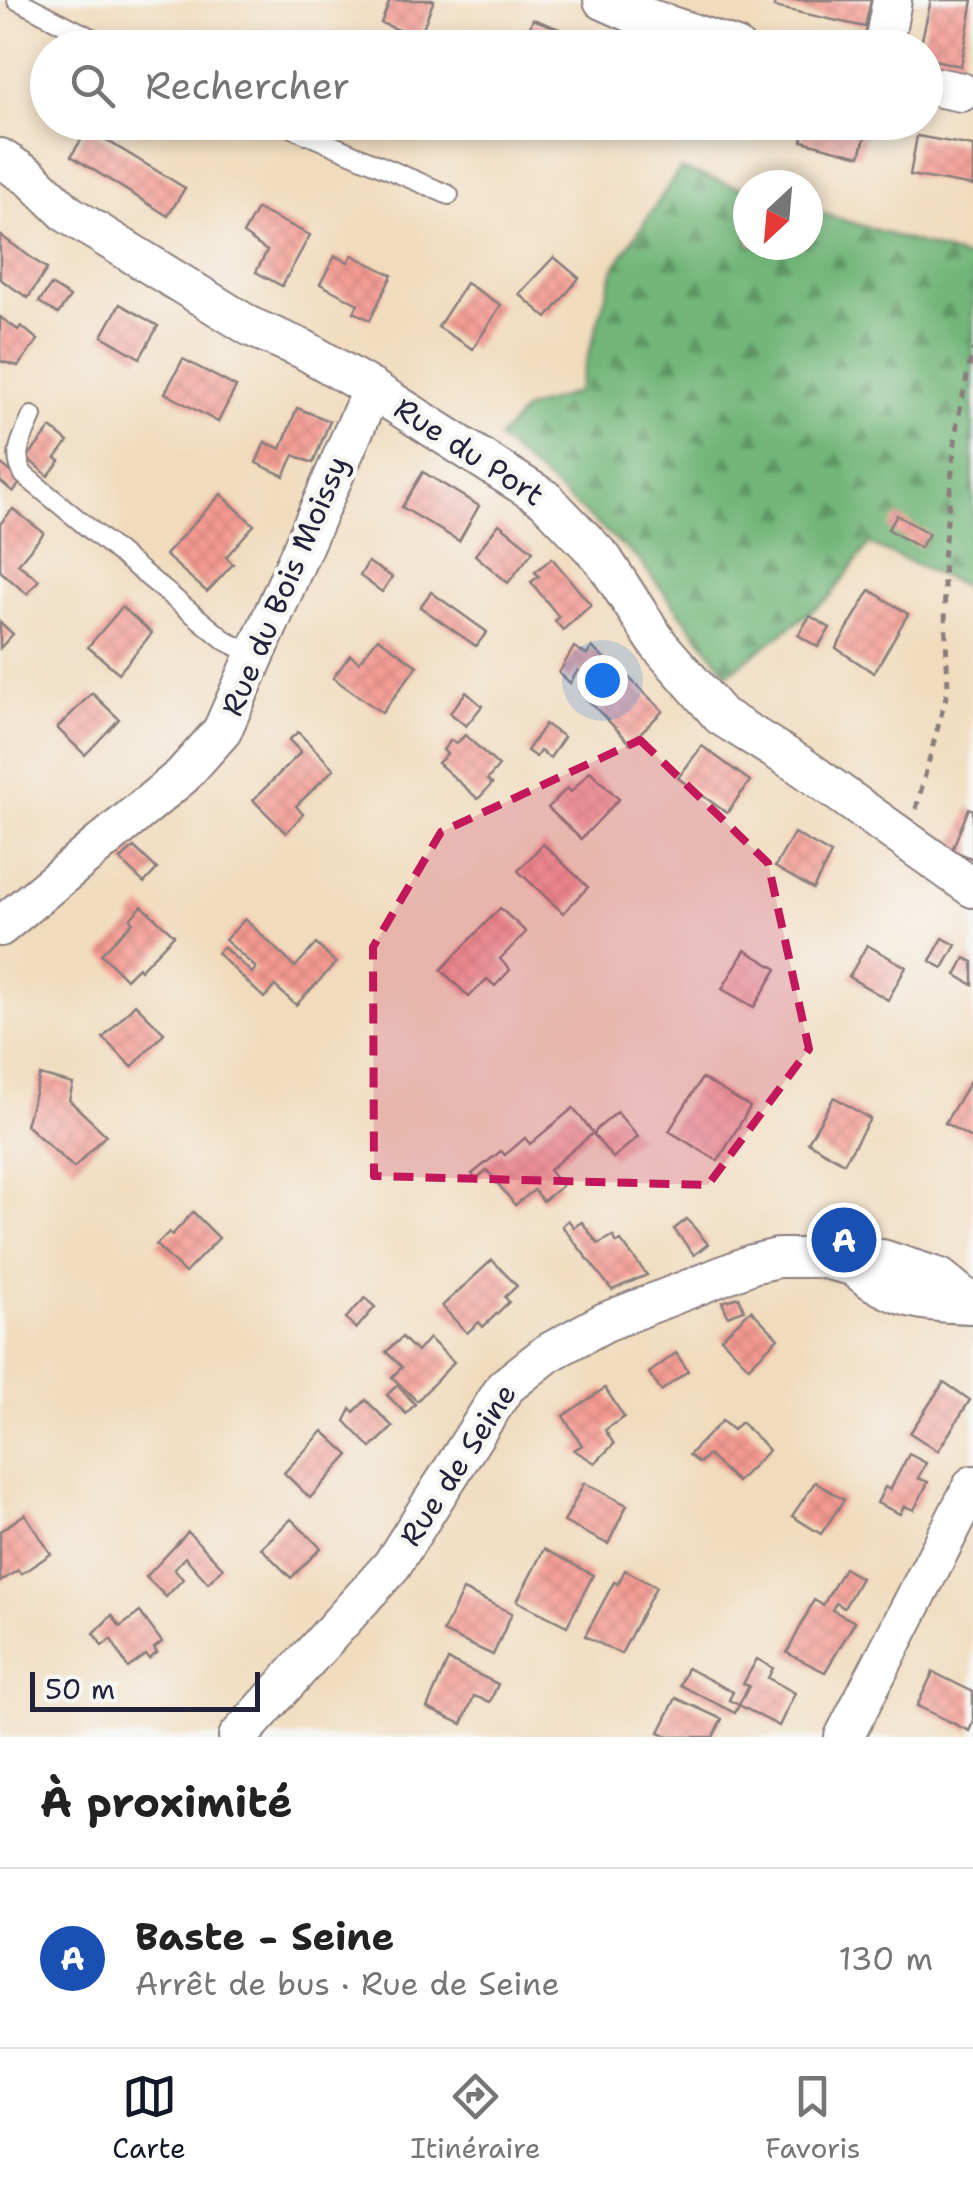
<!DOCTYPE html>
<html lang="fr">
<head>
<meta charset="utf-8">
<style>
	body { margin:0; font-family:"Shantell Sans",sans-serif; background:#f6f6f6; color:#222 }
	.compass { position:absolute; left:733px; top:170px; width:90px; height:90px; border-radius:50%; background:#fff; box-shadow:0 5px 15px #0003; rotate:206deg }
	.scale { position:absolute; left:30px; bottom:25px; width:230px; box-sizing:border-box; padding-left:10px; border:5px solid #22223b; border-top:0; font-size:28px; line-height:35px; white-space:nowrap; color:#22223b; -webkit-text-stroke:8px #f6f6f2; paint-order:stroke }
	.you { position:absolute; left:602px; top:680px; width:35px; height:35px; margin:-25px; border:8px solid #fff; border-radius:50%; background:#1a73e8; box-shadow:0 0 0 15px #1a73e833 }
	.badge { display:grid; place-items:center; width:65px; height:65px; border-radius:50%; background:#111827; color:#fff; font-size:32px; font-weight:700 }
	.pin { position:absolute; translate:-50% -50%; border:5px solid #fff; box-shadow:0 2px 10px #0006 }
	.list { margin:0; padding:0; list-style:none }
	h2 { display:flex; justify-content:space-between; align-items:center; height:130px; margin:0; padding:0 40px; font-size:42px }
	h2 small { font-size:32px; font-weight:400; color:#767676 }
	.list li { display:grid; grid-template-columns:65px 1fr auto; gap:30px; align-items:center; box-sizing:border-box; height:180px; padding:0 40px; border-top:2px solid #e0e0e0 }
	.list b { display:block; font-size:38px; white-space:nowrap }
	.list p { margin:0; font-size:32px; white-space:nowrap; color:#767676 }
	.list em { font-size:32px; font-style:normal; color:#767676 }
	.icon { flex:none; width:55px; height:55px; fill:none; stroke:currentColor; stroke-width:2; stroke-linecap:round; stroke-linejoin:round }
	.map { position:relative; flex:none; width:973px; height:1737px; overflow:hidden }
	.search { position:absolute; background:#fff; box-shadow:0 5px 15px #0003; left:30px; right:30px; top:30px; height:110px; display:flex; align-items:center; gap:25px; box-sizing:border-box; padding:0 35px; border-radius:55px; color:#767676; font-size:38px }
	.sheet { height:310px; background:#fff }
	nav { display:flex; justify-content:space-around; align-items:center; box-sizing:border-box; height:140px; border-top:2px solid #e0e0e0; background:#fff; font-size:28px; color:#767676 }
	nav a { display:grid; justify-items:center; gap:5px }
	nav .on { color:#111827 }
	.map>svg:first-child { display:block }
	.forest { fill:url(#forest-firs); stroke:#4a6c5a; stroke-width:2.5 }
	.building { fill:url(#building-cross-hatch) }
	.lines { fill:none; stroke-linecap:round; stroke-linejoin:round }
	.lane-casing { stroke:#8a7e7c; stroke-width:22 }
	.street-casing { stroke:#8a7e7c; stroke-width:42 }
	.path { stroke:#8a7e7c; stroke-width:5; stroke-dasharray:8 8; stroke-linecap:butt }
	.lane { stroke:#fff; stroke-width:18 }
	.street { stroke:#fff; stroke-width:38 }
	.marked { fill:#c2185b; fill-opacity:0.2; stroke:#c2185b; stroke-width:8; stroke-dasharray:20 12; stroke-linejoin:round }
	.labels { text-anchor:middle; stroke-width:9; stroke-linejoin:round; paint-order:stroke }
	.street-label { font-size:30px; fill:#22223b; stroke:#f6f6f2 }
</style>
</head>
<body>
<div class="map">
<svg width="973" height="1737" viewBox="0 0 973 1737">
	<defs>
		<pattern id="forest-firs" width="22" height="20" patternUnits="userSpaceOnUse" patternTransform="scale(2.5)"><rect width="22" height="20" fill="#72b679"/><path d="M5 1l3.5 6h-7zM16 11l3.5 6h-7z" fill="#5d9464"/></pattern>
		<pattern id="building-cross-hatch" width="8" height="8" patternUnits="userSpaceOnUse" patternTransform="scale(2.5)"><rect width="8" height="8" fill="#f49a91"/><path d="M0 0l8 8M0 8l8-8" fill="none" stroke="#d1847e"/></pattern>
	</defs>
	<rect width="100%" height="100%" fill="#f6f6f2"/>
	<filter id="ink" filterUnits="userSpaceOnUse"><feTurbulence type="fractalNoise" baseFrequency=".01" numOctaves="2"/><feDisplacementMap in="SourceGraphic" scale="20" xChannelSelector="R" yChannelSelector="G"/><feConvolveMatrix kernelMatrix="1 2 1 2 8 2 1 2 1" color-interpolation-filters="sRGB"/></filter>
	<filter id="wash" filterUnits="userSpaceOnUse"><feTurbulence type="fractalNoise" baseFrequency=".0048" numOctaves="4" result="noise"/><feDisplacementMap in="SourceGraphic" scale="40" xChannelSelector="R" yChannelSelector="G"/><feGaussianBlur stdDeviation="2.25" result="paint"/><feColorMatrix in="noise" values="0 0 0 0 0 0 0 0 0 0 0 0 0 0 0 0 0 1.4 0 .05"/><feComposite in="paint" operator="in"/></filter>
	<g filter="url(#wash)">
		<rect width="100%" height="100%" fill="#f1dbbd"/>
		<path class="forest" d="M 680,169 L 748,190 L 748,245 L 808,245 L 808,209 L 969,259 L 973,248 L 973,590 L 869,544 L 830,597 L 728,674 L 638,559 L 498,439 L 525,409 L 577,392 L 614,268 Z"/>
		<g id="blocks">
			<g class="building">
				<path d="M 390,0 L 434,0 L 419,38 L 381,23 Z"/>
				<path d="M 775,0 L 871,0 L 865,27 L 774,7 Z"/>
				<path d="M 931,0 L 973,0 L 961,66 L 926,58 L 926,48 L 920,48 Z"/>
				<path d="M 533,19 L 578,36 L 577,39 L 591,45 L 590,48 L 522,48 Z"/>
				<path d="M 739,122 L 772,122 L 770,131 Z"/>
				<path d="M 807,122 L 869,122 L 860,156 L 802,141 Z"/>
				<path d="M 88,129 L 185,188 L 168,216 L 71,156 Z"/>
				<path d="M 917,136 L 973,146 L 973,186 L 910,175 Z"/>
				<path d="M 257,209 L 310,235 L 282,286 L 256,272 L 267,251 L 243,234 Z"/>
				<path d="M 0,235 L 47,269 L 28,298 L 0,279 Z"/>
				<path d="M 352,255 L 392,275 L 370,320 L 354,312 L 358,304 L 320,284 L 335,256 L 348,262 Z"/>
				<path d="M 554,257 L 579,278 L 547,318 L 519,294 Z"/>
				<path d="M 466,283 L 501,305 L 473,349 L 438,327 Z"/>
				<path d="M 51,285 L 70,297 L 58,314 L 39,302 Z"/>
				<path d="M 120,304 L 158,326 L 140,358 L 102,336 Z"/>
				<path d="M 0,317 L 18,330 L 21,326 L 38,340 L 18,366 L 0,361 Z"/>
				<path d="M 183,359 L 236,387 L 218,422 L 165,393 Z"/>
				<path d="M 297,408 L 330,421 L 313,463 L 294,455 L 284,476 L 256,463 L 265,442 L 281,449 Z"/>
				<path d="M 51,428 L 68,442 L 56,458 L 60,461 L 48,476 L 27,458 Z"/>
				<path d="M 0,463 L 22,481 L 13,492 L 0,481 Z"/>
				<path d="M 423,472 L 479,506 L 459,541 L 402,507 Z"/>
				<path d="M 221,494 L 254,525 L 226,557 L 233,564 L 207,592 L 165,555 Z"/>
				<path d="M 13,509 L 44,533 L 18,564 L 39,580 L 27,594 L 0,571 L 0,524 Z"/>
				<path d="M 897,515 L 929,534 L 920,548 L 888,529 Z"/>
				<path d="M 499,524 L 533,551 L 508,583 L 475,555 Z"/>
				<path d="M 552,558 L 591,605 L 563,630 L 555,621 L 559,617 L 531,582 L 539,576 L 535,572 Z"/>
				<path d="M 368,562 L 392,577 L 382,592 L 360,576 Z"/>
				<path d="M 870,590 L 908,614 L 874,673 L 836,648 Z"/>
				<path d="M 431,592 L 487,632 L 476,646 L 420,607 Z"/>
				<path d="M 122,607 L 152,633 L 119,673 L 88,647 Z"/>
				<path d="M 810,616 L 830,628 L 818,647 L 798,635 Z"/>
				<path d="M 0,622 L 13,634 L 0,648 Z"/>
				<path d="M 378,638 L 417,666 L 382,713 L 333,678 L 350,655 L 359,662 Z"/>
				<path d="M 574,647 L 587,655 L 592,647 L 609,664 L 612,661 L 663,711 L 630,743 L 580,692 L 590,682 L 578,670 L 570,683 L 559,673 Z"/>
				<path d="M 466,692 L 482,706 L 466,726 L 450,713 Z"/>
				<path d="M 92,693 L 119,719 L 85,755 L 57,728 Z"/>
				<path d="M 545,724 L 564,737 L 550,758 L 540,751 L 536,757 L 527,751 Z"/>
				<path d="M 298,732 L 334,769 L 296,806 L 303,814 L 286,833 L 253,800 L 301,752 L 289,740 Z"/>
				<path d="M 465,735 L 499,766 L 487,780 L 492,784 L 478,799 L 438,763 L 447,754 L 443,750 L 451,740 L 456,744 Z"/>
				<path d="M 702,746 L 750,781 L 727,813 L 678,778 Z"/>
				<path d="M 590,771 L 619,799 L 581,839 L 548,808 L 567,788 L 571,792 Z"/>
				<path d="M 969,808 L 973,810 L 973,859 L 952,850 Z"/>
				<path d="M 794,833 L 831,854 L 813,889 L 775,867 Z"/>
				<path d="M 543,844 L 588,887 L 563,913 L 518,871 Z"/>
				<path d="M 134,847 L 157,869 L 144,883 L 120,860 Z"/>
				<path d="M 142,906 L 174,935 L 140,970 L 138,967 L 126,979 L 101,954 L 133,922 L 130,919 Z"/>
				<path d="M 500,908 L 526,932 L 500,959 L 510,970 L 495,986 L 487,979 L 469,997 L 441,970 Z"/>
				<path d="M 245,919 L 295,967 L 316,944 L 336,963 L 296,1005 L 275,986 L 264,998 L 217,953 L 223,947 L 252,973 L 256,968 L 225,940 Z"/>
				<path d="M 943,938 L 956,945 L 943,968 L 930,961 Z"/>
				<path d="M 867,945 L 906,967 L 888,1000 L 849,977 Z"/>
				<path d="M 745,950 L 777,969 L 754,1007 L 722,989 Z"/>
				<path d="M 965,958 L 973,962 L 973,985 L 956,975 Z"/>
				<path d="M 135,1004 L 164,1033 L 132,1067 L 103,1038 Z"/>
				<path d="M 40,1075 L 73,1084 L 69,1100 L 106,1135 L 74,1168 L 26,1125 Z"/>
				<path d="M 702,1078 L 750,1107 L 718,1161 L 669,1131 Z"/>
				<path d="M 970,1081 L 973,1082 L 973,1139 L 945,1123 Z"/>
				<path d="M 834,1097 L 870,1119 L 844,1163 L 808,1142 Z"/>
				<path d="M 573,1108 L 593,1133 L 549,1170 L 562,1186 L 543,1201 L 534,1190 L 515,1205 L 487,1170 L 476,1179 L 472,1174 L 501,1151 L 505,1155 L 525,1138 L 530,1144 Z"/>
				<path d="M 617,1112 L 638,1137 L 613,1158 L 594,1135 L 597,1129 Z"/>
				<path d="M 193,1212 L 219,1238 L 185,1273 L 156,1245 L 169,1232 L 172,1235 Z"/>
				<path d="M 687,1219 L 708,1244 L 694,1255 L 674,1229 Z"/>
				<path d="M 568,1220 L 574,1227 L 582,1222 L 598,1244 L 613,1236 L 617,1243 L 621,1241 L 647,1275 L 612,1290 L 562,1226 Z"/>
				<path d="M 492,1260 L 517,1286 L 505,1297 L 509,1302 L 483,1327 L 479,1322 L 467,1333 L 442,1306 Z"/>
				<path d="M 739,1297 L 744,1310 L 728,1316 L 722,1302 Z"/>
				<path d="M 365,1298 L 375,1307 L 356,1329 L 346,1318 Z"/>
				<path d="M 751,1310 L 778,1338 L 749,1367 L 721,1338 Z"/>
				<path d="M 402,1337 L 417,1352 L 429,1338 L 454,1362 L 417,1401 L 392,1377 L 402,1367 L 386,1352 Z"/>
				<path d="M 676,1353 L 688,1371 L 661,1391 L 649,1373 Z"/>
				<path d="M 944,1382 L 970,1400 L 938,1451 L 910,1433 Z"/>
				<path d="M 397,1385 L 415,1404 L 406,1414 L 387,1395 Z"/>
				<path d="M 605,1388 L 624,1417 L 605,1430 L 614,1444 L 595,1463 L 574,1450 L 582,1445 L 563,1416 Z"/>
				<path d="M 366,1400 L 393,1427 L 371,1448 L 345,1421 L 351,1409 L 354,1412 Z"/>
				<path d="M 722,1421 L 733,1430 L 741,1422 L 769,1450 L 737,1482 L 708,1455 L 699,1463 L 689,1455 Z"/>
				<path d="M 323,1431 L 349,1455 L 310,1498 L 284,1473 Z"/>
				<path d="M 909,1454 L 926,1463 L 918,1478 L 928,1482 L 914,1510 L 904,1506 L 900,1514 L 877,1503 L 885,1487 L 890,1490 Z"/>
				<path d="M 815,1482 L 844,1500 L 821,1534 L 792,1516 Z"/>
				<path d="M 584,1483 L 627,1505 L 608,1544 L 564,1522 Z"/>
				<path d="M 25,1514 L 51,1554 L 21,1574 L 18,1570 L 0,1582 L 0,1531 Z"/>
				<path d="M 291,1519 L 321,1548 L 291,1578 L 261,1548 Z"/>
				<path d="M 188,1532 L 223,1568 L 208,1583 L 185,1557 L 174,1569 L 183,1579 L 166,1597 L 146,1577 Z"/>
				<path d="M 544,1549 L 593,1575 L 567,1626 L 517,1601 Z"/>
				<path d="M 844,1568 L 861,1578 L 844,1608 L 836,1603 L 832,1610 L 855,1622 L 825,1672 L 787,1653 L 814,1600 L 823,1605 Z"/>
				<path d="M 625,1570 L 656,1587 L 621,1654 L 585,1636 L 614,1582 L 618,1584 Z"/>
				<path d="M 463,1590 L 512,1613 L 493,1655 L 443,1632 Z"/>
				<path d="M 140,1612 L 162,1642 L 154,1648 L 157,1653 L 149,1659 L 146,1655 L 128,1668 L 111,1639 L 102,1646 L 94,1633 L 112,1615 L 120,1627 Z"/>
				<path d="M 757,1659 L 773,1668 L 768,1678 L 795,1693 L 779,1726 L 739,1705 L 749,1686 L 743,1684 Z"/>
				<path d="M 448,1660 L 498,1684 L 490,1702 L 474,1696 L 462,1724 L 427,1708 Z"/>
				<path d="M 687,1668 L 733,1692 L 729,1700 L 739,1705 L 735,1713 L 680,1685 Z"/>
				<path d="M 933,1672 L 973,1692 L 973,1722 L 969,1731 L 917,1706 Z"/>
				<path d="M 676,1698 L 722,1719 L 713,1737 L 670,1737 L 659,1732 Z"/>
			</g>
		</g>
	</g>
	<g filter="url(#ink)">
		<use href="#blocks" fill-opacity="0" stroke="#8a7e7c" stroke-width="2.5"/>
		<g class="lines">
			<g class="lane-casing">
				<g id="lane">
					<path d="M 17,0 L 111,48"/>
					<path d="M 278,122 L 449,195"/>
					<path d="M 32,416 C 23,439 11,453 24,475 L 226,641 L 255,655"/>
				</g>
			</g>
			<g class="street-casing">
				<g id="street">
					<path d="M 603,0 L 630,12 L 736,48"/>
					<path d="M 883,48 L 892,0"/>
					<path d="M 926,85 L 961,92"/>
					<path d="M 0,158 L 31,178 L 68,214 L 251,327 L 303,349 L 372,389 L 545,499 L 603,559 L 659,645 L 721,716 L 800,765 L 973,888"/>
					<path d="M 0,927 L 182,776 L 222,731 L 372,389"/>
					<path d="M 853,1266 C 891,1299 924,1303 973,1304"/>
					<path d="M 238,1737 L 392,1565 L 505,1387 L 548,1353 L 605,1322 L 752,1264 L 778,1258 L 820,1258 L 853,1266 L 882,1259 L 940,1278 L 972,1304"/>
					<path d="M 844,1737 L 973,1485"/>
				</g>
			</g>
			<path class="path" d="M 916,809 L 948,689 L 943,559 L 957,423 L 973,349"/>
			<use href="#lane" class="lane"/>
			<use href="#street" class="street"/>
		</g>
	</g>
	<path class="marked" d="M 640,740 L 768,863 L 809,1049 L 708,1185 L 374,1176 L 373,947 L 441,832 Z"/>
	<g class="labels">
		<g class="street-label">
			<text transform="translate(469 452) rotate(33)" y="10">Rue du Port</text>
			<text transform="translate(285 586) rotate(-67)" y="10">Rue du Bois Moissy</text>
			<text transform="translate(458 1465) rotate(-57)" y="10">Rue de Seine</text>
		</g>
	</g>
</svg>
<svg class="compass" viewBox="-18 -18 36 36"><path d="M0-13l5 13h-10z" fill="#e53935"/><path d="M0 13l5-13h-10z" fill="#767676"/></svg>
<div class="scale">50 m</div>
<div class="you"></div>
<div class="pin badge" style="left:844px;top:1240px;background:#1a4fb4">A</div>
<div class="search"><svg class="icon" aria-label="search" viewBox="0 0 24 24"><circle cx="10" cy="10" r="6"/><path d="M15 15l6 6"/></svg>Rechercher</div>
</div>
<section class="sheet">
<h2>À proximité<small></small></h2>
<ul class="list">
<li><span class="badge" style="background:#1a4fb4">A</span><div><b>Baste - Seine</b><p>Arrêt de bus · Rue de Seine</p></div><em>130 m</em></li>
</ul>
</section>
<nav>
<a class="on"><svg class="icon" aria-label="map" viewBox="0 0 24 24"><path d="M3 6l6-2 6 2 6-2v14l-6 2-6-2-6 2zM9 4v14M15 6v14"/></svg>Carte</a>
<a><svg class="icon" aria-label="directions" viewBox="0 0 24 24"><path d="M12 3l9 9-9 9-9-9zM9 14v-3h6M13 9l2 2-2 2"/></svg>Itinéraire</a>
<a><svg class="icon" aria-label="saved" viewBox="0 0 24 24"><path d="M7 4h10v16l-5-4-5 4z"/></svg>Favoris</a>
</nav>
</body>
</html>
